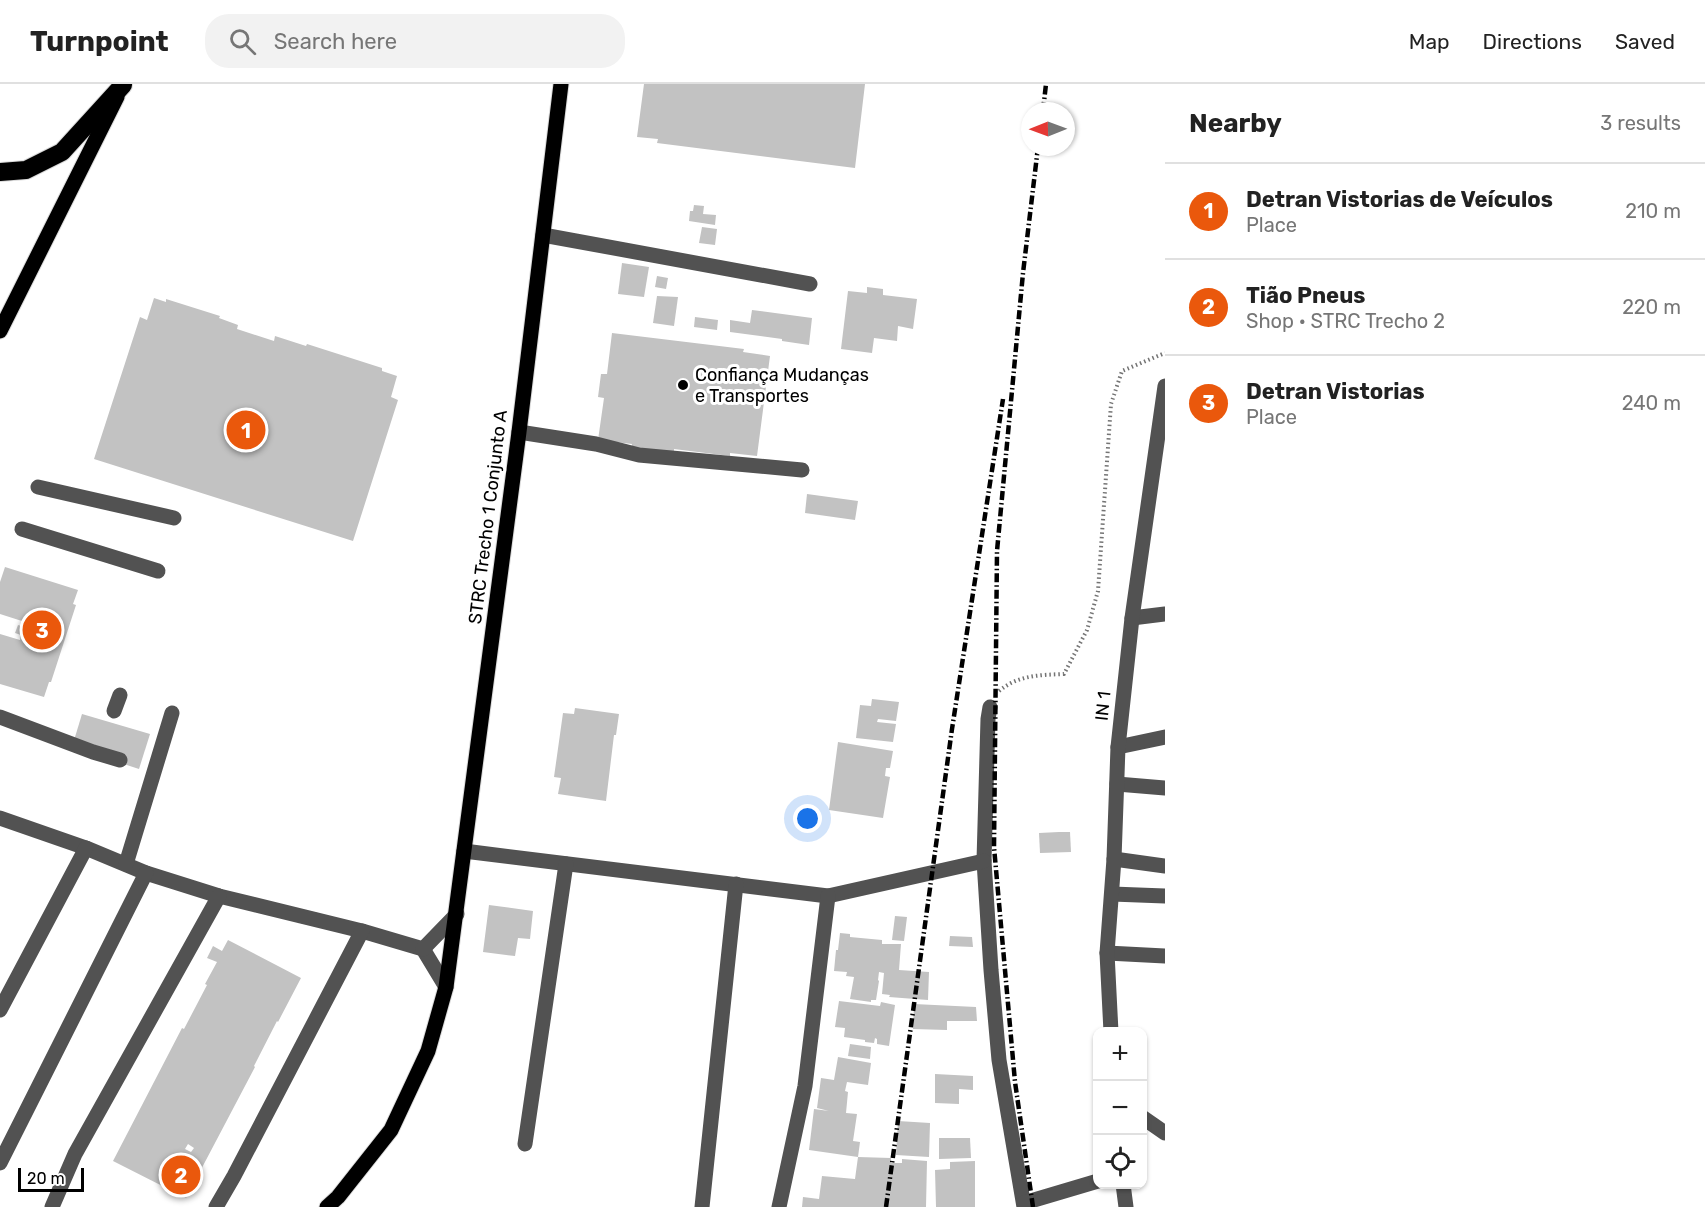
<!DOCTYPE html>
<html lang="en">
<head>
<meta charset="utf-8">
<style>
	body { margin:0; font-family:Rubik,sans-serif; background:#f2f2f2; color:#222 }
	.controls { position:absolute; right:18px; bottom:18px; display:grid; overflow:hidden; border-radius:12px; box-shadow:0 2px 4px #0004 }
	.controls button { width:54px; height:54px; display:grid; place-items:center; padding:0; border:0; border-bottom:2px solid #e0e0e0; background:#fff; color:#222; font:30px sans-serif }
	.compass { position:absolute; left:1021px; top:18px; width:54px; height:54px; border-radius:50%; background:#fff; box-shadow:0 2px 4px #0004; rotate:269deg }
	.scale { position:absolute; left:18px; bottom:15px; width:66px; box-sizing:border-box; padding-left:6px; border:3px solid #000; border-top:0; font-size:16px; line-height:21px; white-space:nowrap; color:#000; -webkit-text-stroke:4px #fff; paint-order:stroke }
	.you { position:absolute; left:808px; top:735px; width:21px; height:21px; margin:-15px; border:4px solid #fff; border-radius:50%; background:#1a73e8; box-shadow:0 0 0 9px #1a73e833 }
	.badge { display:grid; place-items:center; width:39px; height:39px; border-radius:50%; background:#ea580c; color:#fff; font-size:20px; font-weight:700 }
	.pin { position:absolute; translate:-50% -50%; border:3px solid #fff; box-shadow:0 2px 6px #0006 }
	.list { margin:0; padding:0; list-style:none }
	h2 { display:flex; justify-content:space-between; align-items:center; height:78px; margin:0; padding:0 24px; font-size:26px }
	h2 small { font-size:20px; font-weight:400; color:#767676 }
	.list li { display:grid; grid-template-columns:39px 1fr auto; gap:18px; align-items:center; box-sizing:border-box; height:96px; padding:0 24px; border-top:2px solid #e0e0e0 }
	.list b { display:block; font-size:22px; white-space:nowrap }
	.list p { margin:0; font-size:20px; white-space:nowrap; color:#767676 }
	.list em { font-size:20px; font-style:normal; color:#767676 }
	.icon { flex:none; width:33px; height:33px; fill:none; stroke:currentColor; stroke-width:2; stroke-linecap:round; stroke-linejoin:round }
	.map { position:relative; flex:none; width:1165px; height:1123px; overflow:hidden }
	header { display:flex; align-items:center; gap:36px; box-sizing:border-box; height:84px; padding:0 30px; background:#fff; border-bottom:2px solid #e0e0e0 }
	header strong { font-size:28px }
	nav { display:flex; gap:33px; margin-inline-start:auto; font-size:21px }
	.search { width:420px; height:54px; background:#f2f2f2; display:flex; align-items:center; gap:15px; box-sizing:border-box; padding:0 21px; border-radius:24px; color:#767676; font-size:22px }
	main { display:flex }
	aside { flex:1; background:#fff }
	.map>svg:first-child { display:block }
	.building { fill:#c2c2c2; fill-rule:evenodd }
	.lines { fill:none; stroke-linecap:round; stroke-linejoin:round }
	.major-casing { stroke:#dbdbdb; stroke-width:17 }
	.highway-casing { stroke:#dbdbdb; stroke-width:20 }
	.path { stroke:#747474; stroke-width:4; stroke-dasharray:1.5 3; stroke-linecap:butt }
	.minor { stroke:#525252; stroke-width:15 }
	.major { stroke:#000; stroke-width:15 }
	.highway { stroke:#000; stroke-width:18 }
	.rail { stroke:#000; stroke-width:4.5; stroke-dasharray:9 3 1.5 3; stroke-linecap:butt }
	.poi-dot { fill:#000; stroke:#fff; stroke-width:2 }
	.labels { text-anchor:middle; stroke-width:6; stroke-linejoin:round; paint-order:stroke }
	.poi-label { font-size:18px; fill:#000; stroke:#fff; text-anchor:start }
	.street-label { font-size:18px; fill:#000; stroke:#fff }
</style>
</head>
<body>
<header>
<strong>Turnpoint</strong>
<div class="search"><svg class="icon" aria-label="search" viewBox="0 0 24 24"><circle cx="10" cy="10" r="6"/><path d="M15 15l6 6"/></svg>Search here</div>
<nav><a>Map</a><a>Directions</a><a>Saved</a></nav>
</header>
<main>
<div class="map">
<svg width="1165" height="1123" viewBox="0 0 1165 1123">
	<rect width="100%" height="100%" fill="#fff"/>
	<g class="building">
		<path d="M 644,0 L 865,0 L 855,84 L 657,59 L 658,55 L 637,53 Z"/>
		<path d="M 694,121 L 704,122 L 703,130 L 716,131 L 715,141 L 689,137 L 690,127 L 693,127 Z"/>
		<path d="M 702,143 L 717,145 L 715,161 L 699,159 Z"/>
		<path d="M 622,179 L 649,183 L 644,213 L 618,210 Z"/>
		<path d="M 657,192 L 668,194 L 666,205 L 655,203 Z"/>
		<path d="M 867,203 L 883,205 L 883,211 L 917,215 L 913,245 L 898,242 L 897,257 L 874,254 L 872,269 L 841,265 L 848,207 L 867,209 Z"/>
		<path d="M 657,212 L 678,213 L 674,242 L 653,239 Z"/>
		<path d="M 154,214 L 166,218 L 166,215 L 220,232 L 219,234 L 238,241 L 237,245 L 274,257 L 275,252 L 306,262 L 307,260 L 382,284 L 382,287 L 397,292 L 391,313 L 398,316 L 353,457 L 94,375 L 140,233 L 147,236 Z"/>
		<path d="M 752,226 L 812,234 L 809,261 L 782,257 L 782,255 L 730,248 L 730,236 L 750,239 Z"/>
		<path d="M 695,233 L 718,236 L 717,246 L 694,243 Z"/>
		<path d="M 612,249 L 744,265 L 743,268 L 770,272 L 757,372 L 730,369 L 730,372 L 674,365 L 674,370 L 631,365 L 632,360 L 598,356 L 604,314 L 598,313 L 601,290 L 607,290 Z"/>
		<path d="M 807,410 L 858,417 L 855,436 L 805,429 Z"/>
		<path d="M 5,483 L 78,506 L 73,520 L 76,521 L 51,598 L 49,598 L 44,613 L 0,600 L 0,550 L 20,556 L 21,551 L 15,549 L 18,541 L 24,543 L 25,538 L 0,530 L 0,498 Z"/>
		<path d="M 872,615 L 899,618 L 896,637 L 878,635 L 877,638 L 896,640 L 893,658 L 856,654 L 860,621 L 871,622 Z"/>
		<path d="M 575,624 L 619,630 L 616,651 L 614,651 L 606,717 L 558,710 L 561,694 L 554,693 L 563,629 L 574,630 Z"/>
		<path d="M 82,630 L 150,650 L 139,685 L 72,663 Z"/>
		<path d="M 838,658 L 893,667 L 890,684 L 886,684 L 885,692 L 890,693 L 883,734 L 829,726 Z"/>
		<path d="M 1059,748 L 1070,748 L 1071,768 L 1040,769 L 1039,749 Z"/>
		<path d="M 489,821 L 533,827 L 530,855 L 518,854 L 515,872 L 483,868 Z"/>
		<path d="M 895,832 L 907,833 L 904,857 L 892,856 Z"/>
		<path d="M 840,849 L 850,850 L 850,853 L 882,856 L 882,860 L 901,860 L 899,886 L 929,888 L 928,916 L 889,913 L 890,911 L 882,910 L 884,889 L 879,888 L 878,896 L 879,897 L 876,916 L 871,916 L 871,918 L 850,915 L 854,893 L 846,892 L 847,888 L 834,887 L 836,866 L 838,866 Z"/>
		<path d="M 950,852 L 972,853 L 973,863 L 949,862 Z"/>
		<path d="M 228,856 L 301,894 L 278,938 L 277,937 L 254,982 L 255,983 L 186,1114 L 113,1077 L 182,944 L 184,945 L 207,901 L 205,900 L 217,878 L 207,874 L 213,862 L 222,867 ZM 188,1060 L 194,1064 L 191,1068 L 185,1065 Z"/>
		<path d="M 839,917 L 880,922 L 881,918 L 895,921 L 889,962 L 877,960 L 877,955 L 875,954 L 874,959 L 865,958 L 865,956 L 844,953 L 845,944 L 835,943 Z"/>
		<path d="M 914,920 L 976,923 L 977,937 L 947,937 L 947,946 L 913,945 Z"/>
		<path d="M 850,960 L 871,963 L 870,975 L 848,972 Z"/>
		<path d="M 838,973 L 871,979 L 868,1001 L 847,998 L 845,1007 L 848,1008 L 846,1029 L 857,1030 L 853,1057 L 860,1058 L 858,1073 L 891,1074 L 891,1079 L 902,1079 L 902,1075 L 927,1077 L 926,1123 L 802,1123 L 803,1113 L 819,1115 L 822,1092 L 855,1095 L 858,1073 L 809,1066 L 814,1025 L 829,1027 L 817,1024 L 821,994 L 834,996 Z"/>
		<path d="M 935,990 L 973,992 L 973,1006 L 959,1005 L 959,1020 L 935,1019 Z"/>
		<path d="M 898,1037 L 930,1039 L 929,1073 L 896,1071 Z"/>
		<path d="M 939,1054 L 970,1054 L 971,1074 L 939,1075 Z"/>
		<path d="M 975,1077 L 975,1123 L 936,1123 L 935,1086 L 950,1085 L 950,1078 Z"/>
	</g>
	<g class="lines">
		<g class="major-casing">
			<g id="major">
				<path d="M 0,247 L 117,13"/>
				<path d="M 327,1123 L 338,1113 L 391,1046 L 428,967 L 446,903 L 519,348 L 561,0"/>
			</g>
		</g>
		<g class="highway-casing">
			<path id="highway" d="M 0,88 L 26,86 L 62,68 L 123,1"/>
		</g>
		<path class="path" d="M 999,607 C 1018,591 1040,591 1064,590 L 1087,546 L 1098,507 L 1111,320 L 1122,287 L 1165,269"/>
		<g class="minor">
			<path d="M 543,151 L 810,200"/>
			<path d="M 519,348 L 596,360 L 639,371 L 802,386"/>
			<path d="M 38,403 L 174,434"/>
			<path d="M 22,445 L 158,487"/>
			<path d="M 1132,534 L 1165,530"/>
			<path d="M 990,623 L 988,635 L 984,777 L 991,886 L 999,976 L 1024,1123"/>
			<path d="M 114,627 L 120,611"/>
			<path d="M 0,633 L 93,668 L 120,676"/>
			<path d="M 1118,663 L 1165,653"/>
			<path d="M 1117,700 L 1165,704"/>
			<path d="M 0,734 L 86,764 L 146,789 L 219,812 L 362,847 L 423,865 L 446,903"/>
			<path d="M 464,767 L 828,812 L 984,777"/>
			<path d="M 1114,775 L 1165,782"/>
			<path d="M 126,780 L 172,629"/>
			<path d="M 1112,810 L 1165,812"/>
			<path d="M 423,865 L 457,830"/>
			<path d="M 1107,869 L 1165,872"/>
			<path d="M 0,926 L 86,764"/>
			<path d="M 1111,948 L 1107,869 L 1114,775 L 1118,663 L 1132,534 L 1165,302"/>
			<path d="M 1142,1033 L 1165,1049"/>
			<path d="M 525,1060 L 566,780"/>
			<path d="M 0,1079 L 146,789"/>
			<path d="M 1123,1100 L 1126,1123"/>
			<path d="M 1024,1119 L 1098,1097"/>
			<path d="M 52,1123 L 75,1070 L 219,812"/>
			<path d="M 216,1123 L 234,1092 L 362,847"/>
			<path d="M 702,1123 L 736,800"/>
			<path d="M 779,1123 L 805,1002 L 828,812"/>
		</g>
		<use href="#major" class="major"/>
		<use href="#highway" class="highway"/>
		<g class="rail">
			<path d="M 1043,27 L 1046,0"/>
			<path d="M 886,1123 L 952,645 L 1003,315"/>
			<path d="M 1033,1123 L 1015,998 L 994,763 L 997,467 L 1023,189 L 1038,63"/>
		</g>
	</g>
	<circle class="poi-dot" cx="683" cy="301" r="6"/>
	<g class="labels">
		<g class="poi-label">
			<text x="695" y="297">Confiança Mudanças<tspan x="695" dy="21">e Transportes</tspan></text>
		</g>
		<g class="street-label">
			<text transform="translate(488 433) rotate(-83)" y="6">STRC Trecho 1 Conjunto A</text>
			<text transform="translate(1103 622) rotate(-84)" y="6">IN 1</text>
		</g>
	</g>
</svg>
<div class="controls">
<button>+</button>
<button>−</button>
<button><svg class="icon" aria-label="locate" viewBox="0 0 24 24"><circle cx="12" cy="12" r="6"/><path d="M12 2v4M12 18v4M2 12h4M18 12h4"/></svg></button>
</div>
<svg class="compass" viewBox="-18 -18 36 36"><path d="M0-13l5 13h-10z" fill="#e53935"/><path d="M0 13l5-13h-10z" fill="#767676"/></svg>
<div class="scale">20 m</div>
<div class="you"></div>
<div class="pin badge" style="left:246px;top:346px">1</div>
<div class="pin badge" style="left:181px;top:1091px">2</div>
<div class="pin badge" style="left:42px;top:546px">3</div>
</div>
<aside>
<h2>Nearby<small>3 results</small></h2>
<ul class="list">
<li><span class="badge">1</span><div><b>Detran Vistorias de Veículos</b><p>Place</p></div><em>210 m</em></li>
<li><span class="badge">2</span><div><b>Tião Pneus</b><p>Shop · STRC Trecho 2</p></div><em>220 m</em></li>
<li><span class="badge">3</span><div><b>Detran Vistorias</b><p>Place</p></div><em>240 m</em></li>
</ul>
</aside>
</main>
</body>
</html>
